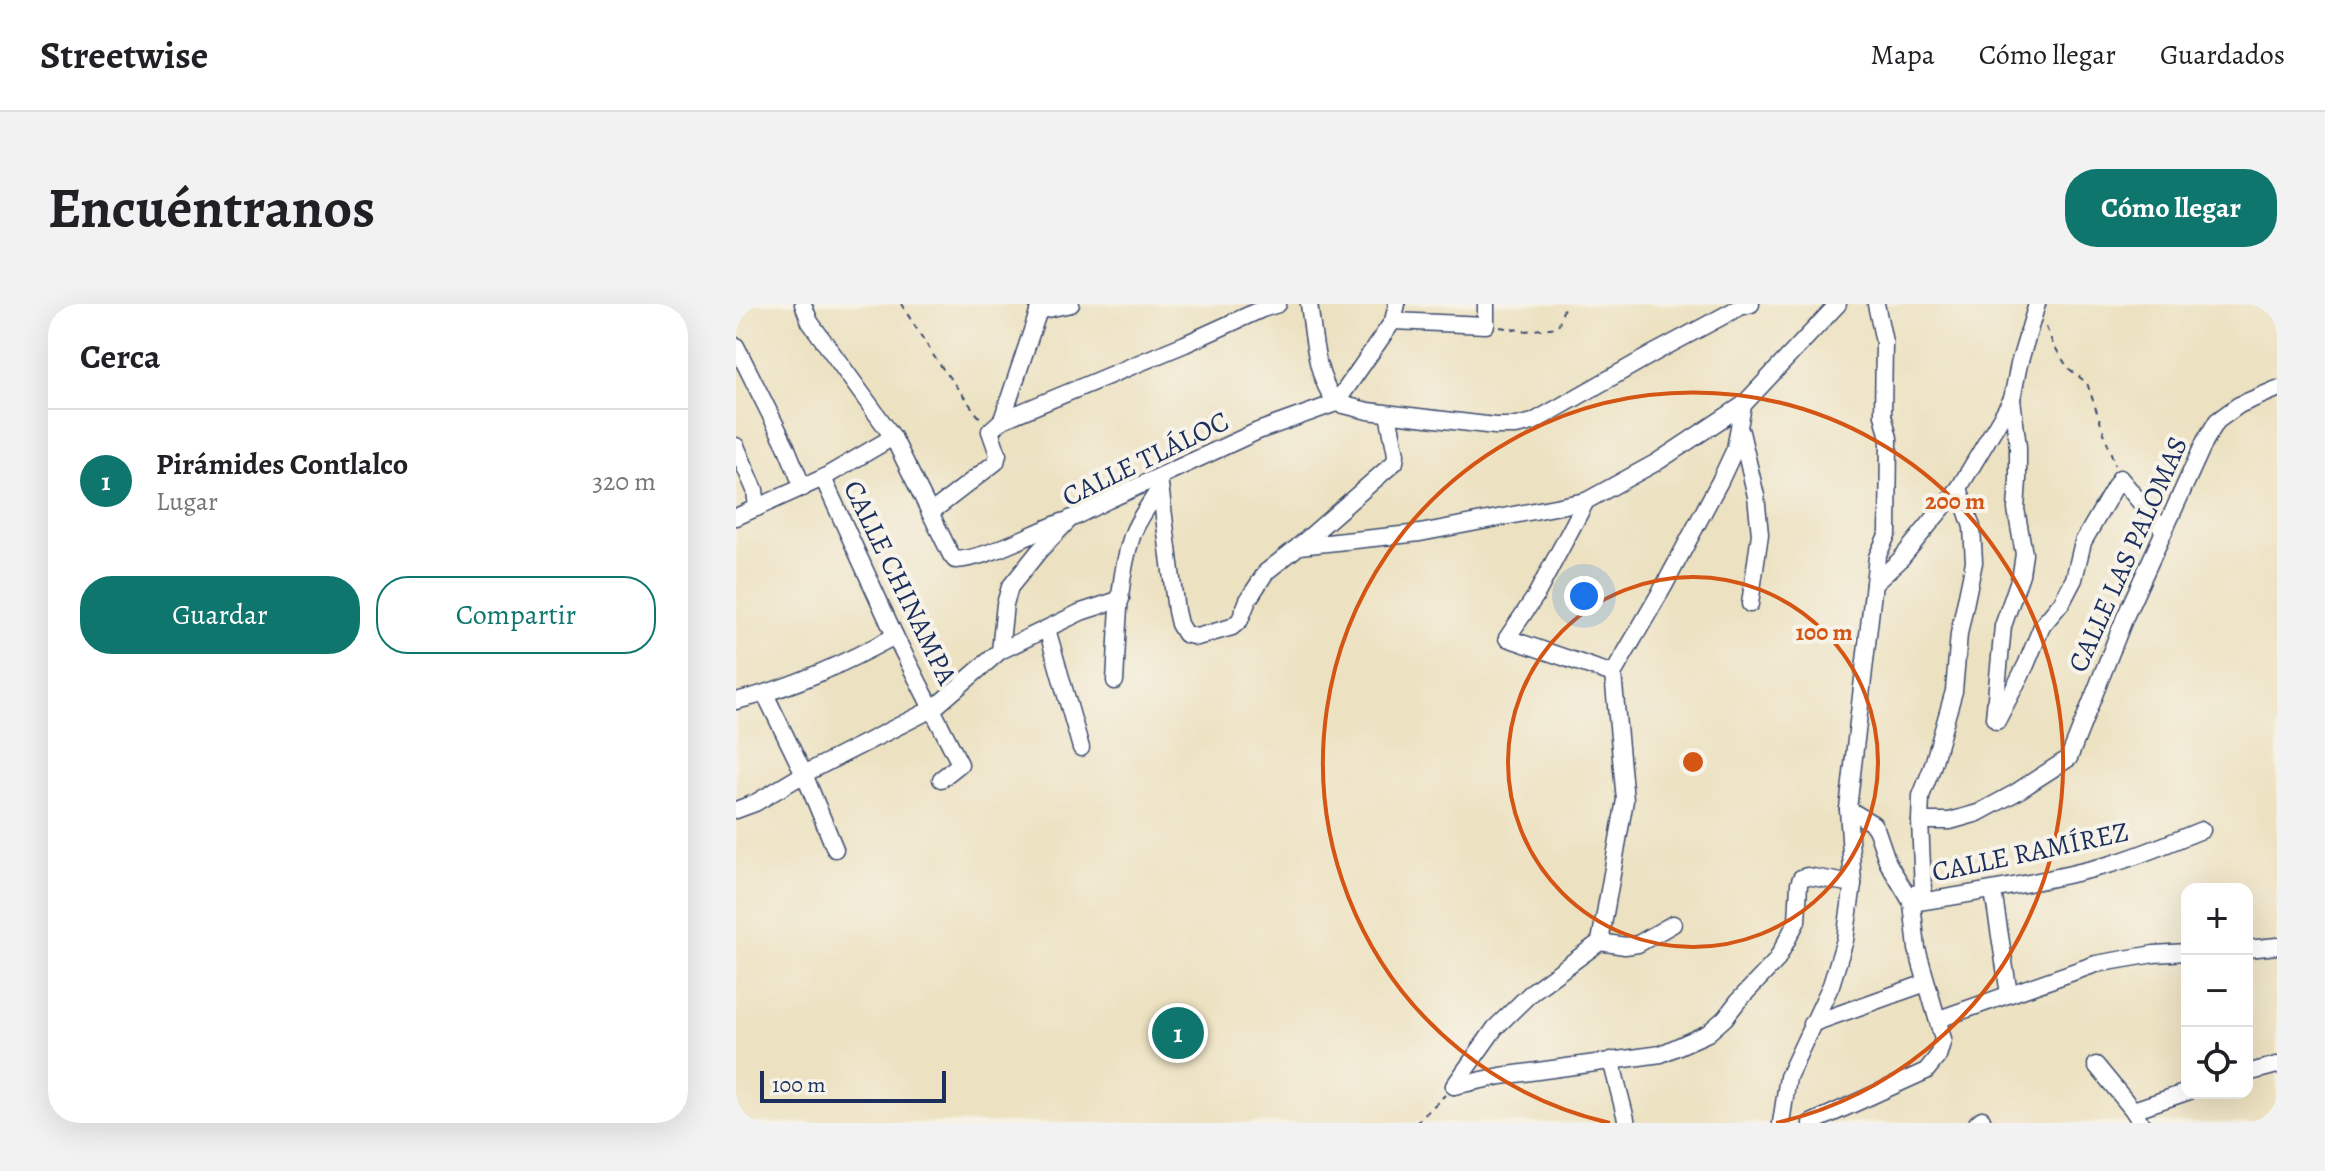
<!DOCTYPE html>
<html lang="es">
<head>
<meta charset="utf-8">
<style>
	body { margin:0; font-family:Alegreya,serif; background:#f2f2f2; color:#202124 }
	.controls { position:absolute; right:24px; bottom:24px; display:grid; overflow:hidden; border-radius:16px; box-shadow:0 8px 32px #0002 }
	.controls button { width:72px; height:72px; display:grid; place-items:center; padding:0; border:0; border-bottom:2px solid #e0e0e0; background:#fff; color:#202124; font:40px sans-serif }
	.scale { position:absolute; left:24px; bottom:20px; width:186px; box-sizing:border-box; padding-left:8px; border:4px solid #1b2f5e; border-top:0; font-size:22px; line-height:28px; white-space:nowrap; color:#1b2f5e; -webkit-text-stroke:6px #f7f3e8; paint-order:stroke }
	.you { position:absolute; left:848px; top:292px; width:28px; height:28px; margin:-20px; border:6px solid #fff; border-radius:50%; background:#1a73e8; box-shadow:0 0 0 12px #1a73e833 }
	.badge { display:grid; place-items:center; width:52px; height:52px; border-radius:50%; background:#0f766e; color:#fff; font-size:26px; font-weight:700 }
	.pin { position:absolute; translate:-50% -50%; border:4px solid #fff; box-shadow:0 2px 8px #0006 }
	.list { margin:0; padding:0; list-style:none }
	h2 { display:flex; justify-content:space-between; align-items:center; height:104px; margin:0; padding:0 32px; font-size:34px }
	h2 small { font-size:26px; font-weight:400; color:#757577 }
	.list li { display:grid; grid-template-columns:52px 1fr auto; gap:24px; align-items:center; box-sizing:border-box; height:144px; padding:0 32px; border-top:2px solid #e0e0e0 }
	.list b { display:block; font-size:30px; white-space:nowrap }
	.list p { margin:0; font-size:26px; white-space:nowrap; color:#757577 }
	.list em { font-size:26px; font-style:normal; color:#757577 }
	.actions { display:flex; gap:16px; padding:24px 32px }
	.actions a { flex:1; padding:18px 0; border:2px solid #0f766e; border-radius:32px; text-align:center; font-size:28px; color:#0f766e }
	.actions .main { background:#0f766e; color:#fff }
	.icon { flex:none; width:44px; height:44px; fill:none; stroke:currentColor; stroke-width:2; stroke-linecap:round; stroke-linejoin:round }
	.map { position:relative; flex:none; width:1541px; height:819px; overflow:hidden; border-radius:32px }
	header { display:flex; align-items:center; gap:48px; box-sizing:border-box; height:112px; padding:0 40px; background:#fff; border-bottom:2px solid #e0e0e0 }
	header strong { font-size:38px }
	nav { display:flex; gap:44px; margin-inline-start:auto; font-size:28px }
	.intro { display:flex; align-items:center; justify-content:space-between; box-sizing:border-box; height:192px; padding:0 48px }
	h1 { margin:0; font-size:56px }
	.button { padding:20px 36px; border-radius:32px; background:#0f766e; color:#fff; font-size:28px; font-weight:700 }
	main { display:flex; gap:48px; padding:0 48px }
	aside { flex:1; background:#fff; border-radius:32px; box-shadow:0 8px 32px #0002 }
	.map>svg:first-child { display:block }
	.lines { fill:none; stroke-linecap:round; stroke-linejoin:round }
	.minor-casing { stroke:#3a4a6d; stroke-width:19 }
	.path { stroke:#3a4a6d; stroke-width:2; stroke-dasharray:6 6; stroke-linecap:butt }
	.minor { stroke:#fff; stroke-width:16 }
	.ring { fill:none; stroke:#d45514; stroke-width:4 }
	.labels { text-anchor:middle; stroke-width:8; stroke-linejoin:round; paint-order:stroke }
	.street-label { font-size:28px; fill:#1b2f5e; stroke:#f7f3e8 }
	.centre { fill:#d45514; stroke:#f7f3e8; stroke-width:4 }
	.ring-label { font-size:24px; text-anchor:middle; font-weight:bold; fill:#d45514; stroke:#f7f3e8; stroke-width:8; stroke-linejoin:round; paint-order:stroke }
</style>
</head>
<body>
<header>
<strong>Streetwise</strong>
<nav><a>Mapa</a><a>Cómo llegar</a><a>Guardados</a></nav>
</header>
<div class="intro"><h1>Encuéntranos</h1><a class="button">Cómo llegar</a></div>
<main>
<aside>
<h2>Cerca<small></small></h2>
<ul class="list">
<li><span class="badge">1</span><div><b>Pirámides Contlalco</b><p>Lugar</p></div><em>320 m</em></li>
</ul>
<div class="actions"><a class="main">Guardar</a><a>Compartir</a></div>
</aside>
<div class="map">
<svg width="1541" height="819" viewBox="0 0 1541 819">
	<rect width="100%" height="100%" fill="#f7f3e8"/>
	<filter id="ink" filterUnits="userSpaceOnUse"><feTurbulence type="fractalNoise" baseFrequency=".0125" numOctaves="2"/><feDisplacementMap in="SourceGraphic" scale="16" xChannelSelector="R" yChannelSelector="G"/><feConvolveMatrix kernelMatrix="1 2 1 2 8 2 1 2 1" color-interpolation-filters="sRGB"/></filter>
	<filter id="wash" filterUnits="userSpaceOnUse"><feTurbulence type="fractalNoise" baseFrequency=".006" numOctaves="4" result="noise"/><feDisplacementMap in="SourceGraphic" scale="32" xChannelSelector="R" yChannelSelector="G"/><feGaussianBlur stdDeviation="1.8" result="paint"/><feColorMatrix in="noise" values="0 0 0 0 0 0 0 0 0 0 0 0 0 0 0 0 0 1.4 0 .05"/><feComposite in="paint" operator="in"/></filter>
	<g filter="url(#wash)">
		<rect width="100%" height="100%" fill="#ece1c0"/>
	</g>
	<g filter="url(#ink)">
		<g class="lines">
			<g class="minor-casing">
				<g id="minor">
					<path d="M 67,0 L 74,18 L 157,133 L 215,251 L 219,256 C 252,255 297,228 329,217"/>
					<path d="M 573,0 C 578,33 579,71 600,99 L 657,17 L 661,0"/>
					<path d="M 302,7 L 335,0"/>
					<path d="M 657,17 L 750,21 L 750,0"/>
					<path d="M 0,42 L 50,142 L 67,184"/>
					<path d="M 266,116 L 305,0"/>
					<path d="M 1005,128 L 1020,192 L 1024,230 L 1014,300"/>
					<path d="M 0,142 L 19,186 L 21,204"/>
					<path d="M 423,173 L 440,307 L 443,320 L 449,330 L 461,333 L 496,323 L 504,316 L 512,296 L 530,268 L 563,242 L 684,229 L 850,197"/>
					<path d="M 87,174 L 159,332 L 224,460 L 205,475"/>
					<path d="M 194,209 L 260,158 L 262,150 L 254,127 L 266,116 L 449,40 L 526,5 L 542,0"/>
					<path d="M 0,213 L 87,174 L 157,133"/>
					<path d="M 563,242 L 659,158 L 660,150 L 652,110"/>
					<path d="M 1138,280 L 1163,257 L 1223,184 L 1276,95 L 1283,60 L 1301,0"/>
					<path d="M 311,325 L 345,444"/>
					<path d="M 264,347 L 345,308 L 385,295"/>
					<path d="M 877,370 L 771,334 L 799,293 L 850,197 L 921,158 L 1007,101 L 1102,0"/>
					<path d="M 379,377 C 382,330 381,278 396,232 C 402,214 415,200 424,183"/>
					<path d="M 29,390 L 68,470 L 99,545"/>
					<path d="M 0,397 C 56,384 109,359 159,332"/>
					<path d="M 1258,414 L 1267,322 L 1285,270 L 1288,250 L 1280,205 L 1282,176 L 1282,143 L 1276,95"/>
					<path d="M 1261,417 L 1290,361 L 1306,322 L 1326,298 L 1338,275 L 1347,238 L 1384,174 L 1428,227"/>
					<path d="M 0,506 L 19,499 L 68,470 L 198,404 L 264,347 L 269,300 L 274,283 L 303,247 L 334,215 L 372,196 L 522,127 L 600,99 L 632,107 L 759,122 L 780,122 L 797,118 L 920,48 L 1004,3 L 1015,0"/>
					<path d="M 1184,517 L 1214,517 L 1242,509 L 1279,489 L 1333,454 L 1389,313 L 1469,137 L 1481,117 L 1503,101 L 1541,85"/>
					<path d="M 1257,587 L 1273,690"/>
					<path d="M 1172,591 L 1185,588 L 1187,585 L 1184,517 L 1185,492 L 1196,464 L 1218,387 L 1223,330 L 1238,258 L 1236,223 L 1223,184"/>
					<path d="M 1176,599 C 1242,589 1308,578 1372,561 C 1404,552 1435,538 1466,526"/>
					<path d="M 864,638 L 889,642 L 902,640 L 937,620"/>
					<path d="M 1511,645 L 1541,642"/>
					<path d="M 1203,715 L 1360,660 L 1418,650 L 1451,648"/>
					<path d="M 1075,720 L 1190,679"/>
					<path d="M 875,756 L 891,819"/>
					<path d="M 1360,761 L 1397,806 L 1405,819"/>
					<path d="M 1511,769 L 1541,761"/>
					<path d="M 718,782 L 759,724 L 797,687 L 864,638 L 889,496 L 877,370 L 928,282 L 984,177 L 999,145 L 1007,101"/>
					<path d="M 718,782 L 765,772 L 925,750 L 972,729 L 989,714 L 1002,697 L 1040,657 L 1061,617 L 1063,580 L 1065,574 L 1071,572 L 1117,580"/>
					<path d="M 1397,806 L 1451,788"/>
					<path d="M 1045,819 L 1052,773 L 1095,681 L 1109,636 L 1117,580 L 1112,505 L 1141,253 L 1152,229 L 1153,134 L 1147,111 L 1148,38 L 1140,0"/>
					<path d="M 1075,819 L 1190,767 L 1202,752 L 1207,735 L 1181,645 L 1176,599 L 1152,559 L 1141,527 L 1137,520 L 1112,505"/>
					<path d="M 1241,819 L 1246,815"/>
				</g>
			</g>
			<g class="path">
				<path d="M 165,0 L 201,57 L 244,114"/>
				<path d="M 764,23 L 789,27 L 822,23 L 829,0"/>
				<path d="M 1310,23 L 1317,40 L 1332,64 L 1351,79 L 1379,161"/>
				<path d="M 680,819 L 709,791"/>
			</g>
			<use href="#minor" class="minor"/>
		</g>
	</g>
	<g class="ring">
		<circle cx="957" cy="458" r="185"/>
		<path d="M874 819A370 370 0 1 1 1040 819"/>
	</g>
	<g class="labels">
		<g class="street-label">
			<text transform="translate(409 154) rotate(-26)" y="10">CALLE TLÁLOC</text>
			<text transform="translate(1391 250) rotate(-66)" y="10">CALLE LAS PALOMAS</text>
			<text transform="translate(165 278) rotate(64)" y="10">CALLE CHINAMPA</text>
			<text transform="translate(1294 547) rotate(-12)" y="10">CALLE RAMÍREZ</text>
		</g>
	</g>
	<circle cx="957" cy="458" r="12" class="centre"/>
	<g class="ring-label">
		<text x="1219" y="205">200 m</text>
		<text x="1088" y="336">100 m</text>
	</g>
</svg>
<div class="controls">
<button>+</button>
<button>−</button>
<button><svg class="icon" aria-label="locate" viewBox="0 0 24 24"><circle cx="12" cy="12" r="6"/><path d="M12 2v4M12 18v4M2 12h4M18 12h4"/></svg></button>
</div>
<div class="scale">100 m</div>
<div class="you"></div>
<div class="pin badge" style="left:442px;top:729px">1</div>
</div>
</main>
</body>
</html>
